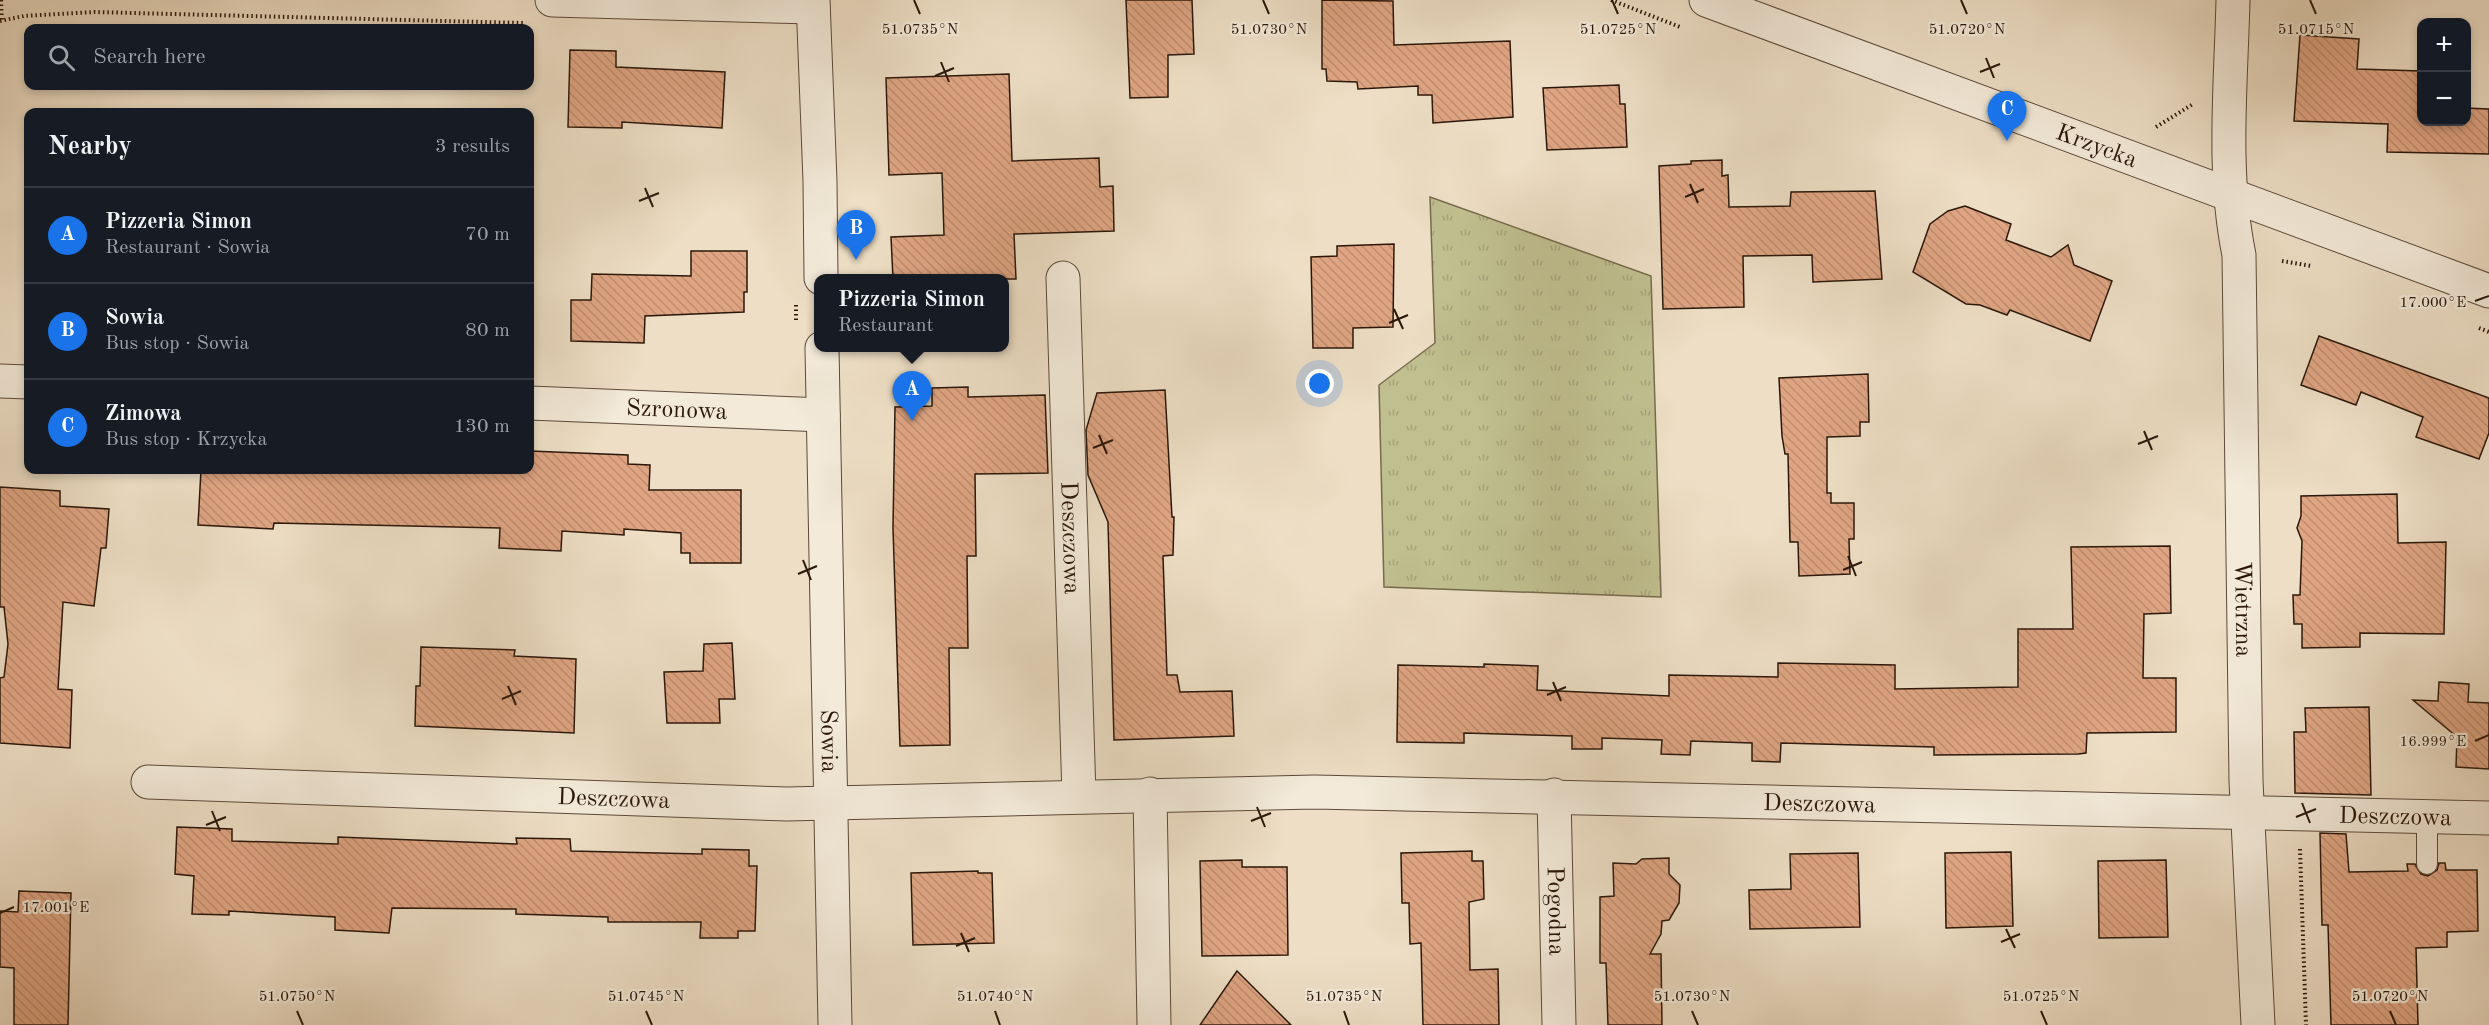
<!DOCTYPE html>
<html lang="en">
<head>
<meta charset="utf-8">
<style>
	body { margin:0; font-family:"Old Standard TT",serif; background:#20242c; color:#f1f3f6 }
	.controls { position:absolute; right:18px; top:18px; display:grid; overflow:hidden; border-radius:12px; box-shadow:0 3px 9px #0003 }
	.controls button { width:54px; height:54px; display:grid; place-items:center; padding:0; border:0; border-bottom:2px solid #363941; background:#171b24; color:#f1f3f6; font:30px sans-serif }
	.you { position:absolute; left:1320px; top:384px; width:21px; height:21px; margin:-15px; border:4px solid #fff; border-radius:50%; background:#1a73e8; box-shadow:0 0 0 9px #1a73e833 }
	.badge { display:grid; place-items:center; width:39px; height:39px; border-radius:50%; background:#1a73e8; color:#fff; font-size:20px; font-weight:700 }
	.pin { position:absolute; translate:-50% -50px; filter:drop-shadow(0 2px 3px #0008) }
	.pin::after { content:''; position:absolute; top:32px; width:21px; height:18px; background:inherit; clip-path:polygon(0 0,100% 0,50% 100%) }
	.popup { position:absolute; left:814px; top:274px; width:195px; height:78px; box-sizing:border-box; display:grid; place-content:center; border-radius:12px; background:#171b24; filter:drop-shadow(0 2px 4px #0005); font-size:20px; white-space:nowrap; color:#9ea1a6 }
	.popup b { font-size:22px; color:#f1f3f6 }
	.popup::after { content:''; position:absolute; left:50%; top:100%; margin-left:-12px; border:12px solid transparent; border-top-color:#171b24 }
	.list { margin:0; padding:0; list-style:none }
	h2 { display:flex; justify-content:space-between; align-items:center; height:78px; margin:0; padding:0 24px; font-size:26px }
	h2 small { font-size:20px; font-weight:400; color:#9ea1a6 }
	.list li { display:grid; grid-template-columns:39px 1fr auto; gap:18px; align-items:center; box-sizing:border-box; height:96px; padding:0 24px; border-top:2px solid #363941 }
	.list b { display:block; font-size:22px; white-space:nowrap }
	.list p { margin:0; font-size:20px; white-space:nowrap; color:#9ea1a6 }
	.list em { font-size:20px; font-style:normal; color:#9ea1a6 }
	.icon { flex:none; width:33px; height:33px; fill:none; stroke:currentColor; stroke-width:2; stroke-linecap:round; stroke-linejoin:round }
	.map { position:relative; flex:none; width:2489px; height:1025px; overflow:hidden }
	.search { position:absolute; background:#171b24; box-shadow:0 3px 9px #0003; left:24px; top:24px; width:510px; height:66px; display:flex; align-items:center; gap:15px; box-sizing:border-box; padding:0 21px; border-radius:12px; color:#9ea1a6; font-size:22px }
	.panel { position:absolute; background:#171b24; box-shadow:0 3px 9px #0003; left:24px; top:108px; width:510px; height:366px; border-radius:12px }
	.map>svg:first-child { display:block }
	.grass { fill:url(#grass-tufts); stroke:#766b4c; stroke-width:1.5 }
	.building { fill:url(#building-back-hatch); stroke:#2b170a; stroke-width:1.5 }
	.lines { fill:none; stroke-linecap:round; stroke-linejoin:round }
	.service-casing { stroke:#5c4939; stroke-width:22 }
	.minor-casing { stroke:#5c4939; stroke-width:35 }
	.tertiary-casing { stroke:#5c4939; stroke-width:35 }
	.path { stroke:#2b170a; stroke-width:4; stroke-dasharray:1.5 3; stroke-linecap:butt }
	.service { stroke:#f3ead9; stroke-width:20 }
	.minor { stroke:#f3ead9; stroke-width:33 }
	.tertiary { stroke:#f3ead9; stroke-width:33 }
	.ticks { fill:none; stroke:#2b170a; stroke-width:2 }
	.labels { text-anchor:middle; stroke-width:4.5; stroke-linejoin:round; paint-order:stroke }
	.street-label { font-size:24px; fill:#2b170a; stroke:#f3ead9 }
	.ticks-label { font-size:15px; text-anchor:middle; fill:#2b170a; stroke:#f3ead9; stroke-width:4.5; stroke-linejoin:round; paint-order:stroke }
</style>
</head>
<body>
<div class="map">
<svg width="2489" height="1025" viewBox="0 0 2489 1025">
	<defs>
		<pattern id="grass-tufts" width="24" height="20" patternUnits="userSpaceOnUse" patternTransform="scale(1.5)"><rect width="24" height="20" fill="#c0bf8f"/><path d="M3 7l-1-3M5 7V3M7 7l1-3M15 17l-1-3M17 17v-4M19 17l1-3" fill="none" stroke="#a5a37a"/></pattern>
		<pattern id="building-back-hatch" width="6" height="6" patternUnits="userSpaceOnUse" patternTransform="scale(1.5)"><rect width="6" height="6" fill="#dfa583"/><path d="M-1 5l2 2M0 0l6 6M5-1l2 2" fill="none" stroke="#c08d70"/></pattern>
	</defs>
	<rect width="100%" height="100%" fill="#eddec5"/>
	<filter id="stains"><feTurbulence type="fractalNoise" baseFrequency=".00333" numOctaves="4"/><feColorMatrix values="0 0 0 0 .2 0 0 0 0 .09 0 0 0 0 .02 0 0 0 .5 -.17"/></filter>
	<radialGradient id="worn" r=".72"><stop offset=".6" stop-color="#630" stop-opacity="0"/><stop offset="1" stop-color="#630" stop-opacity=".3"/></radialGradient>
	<path class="grass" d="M 1430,197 L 1651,276 L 1661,597 L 1384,587 L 1379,385 L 1435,343 Z"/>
	<g class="building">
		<path d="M 1126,0 L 1192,0 L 1194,54 L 1168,55 L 1168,97 L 1130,98 Z"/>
		<path d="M 1322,0 L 1393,1 L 1394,45 L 1510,41 L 1513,117 L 1433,123 L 1432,95 L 1418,95 L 1418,86 L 1358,89 L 1357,82 L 1327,81 L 1326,69 L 1322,69 Z"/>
		<path d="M 2300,35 L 2359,39 L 2357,69 L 2421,71 L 2421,122 L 2466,122 L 2466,108 L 2489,109 L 2489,154 L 2387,152 L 2388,124 L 2294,121 Z"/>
		<path d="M 570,50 L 616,51 L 616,67 L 725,72 L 722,128 L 622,122 L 622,128 L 568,127 Z"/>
		<path d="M 1009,74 L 1012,161 L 1099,158 L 1100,187 L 1113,186 L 1114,231 L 1014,234 L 1016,279 L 893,279 L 891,237 L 944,235 L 942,173 L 889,175 L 886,78 Z"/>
		<path d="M 1619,85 L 1620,104 L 1625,104 L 1627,147 L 1547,150 L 1543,88 Z"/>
		<path d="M 1722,160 L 1722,176 L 1728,175 L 1729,207 L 1790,206 L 1791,192 L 1875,191 L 1882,279 L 1813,282 L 1812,255 L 1743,256 L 1744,307 L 1663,309 L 1659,166 L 1691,164 L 1691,161 Z"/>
		<path d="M 1965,206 L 2011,224 L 2006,240 L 2051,257 L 2068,245 L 2074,265 L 2112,281 L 2090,341 L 2010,310 L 2007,315 L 1980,305 L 1966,304 L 1913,272 L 1930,224 L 1948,211 Z"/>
		<path d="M 1394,244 L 1393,327 L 1353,328 L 1353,348 L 1313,348 L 1311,257 L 1337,256 L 1337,246 Z"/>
		<path d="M 691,251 L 747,251 L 747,292 L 744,292 L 744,312 L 645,316 L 644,343 L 571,341 L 571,300 L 591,300 L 592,274 L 691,276 Z"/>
		<path d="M 2319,336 L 2489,398 L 2489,433 L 2479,459 L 2416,437 L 2423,417 L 2361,392 L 2356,405 L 2301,385 Z"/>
		<path d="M 1868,374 L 1869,422 L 1860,422 L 1860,436 L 1827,437 L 1827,493 L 1831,493 L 1831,503 L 1854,503 L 1854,539 L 1849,539 L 1850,574 L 1799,576 L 1798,542 L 1790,542 L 1788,454 L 1785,454 L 1782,436 L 1779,378 Z"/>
		<path d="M 968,387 L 968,397 L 1045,395 L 1048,473 L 975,474 L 976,556 L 967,556 L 968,648 L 949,648 L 950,745 L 900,746 L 893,528 L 895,407 L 932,406 L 932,388 Z"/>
		<path d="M 1165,390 L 1172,517 L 1174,517 L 1173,555 L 1163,556 L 1167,675 L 1177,675 L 1180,692 L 1232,691 L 1234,736 L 1114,740 L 1108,522 L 1088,475 L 1086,430 L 1097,393 Z"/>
		<path d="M 530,451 L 628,455 L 628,464 L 650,465 L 649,490 L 741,490 L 741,563 L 690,563 L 690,553 L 681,553 L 681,533 L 624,529 L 624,535 L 562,531 L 561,551 L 499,548 L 500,528 L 274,523 L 273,529 L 198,525 L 201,470 L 474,470 L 510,472 L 510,470 L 530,470 Z"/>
		<path d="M 0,487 L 60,491 L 60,506 L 109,509 L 106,548 L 101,548 L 94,606 L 63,602 L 58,689 L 72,690 L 70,748 L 0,743 L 0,678 L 4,677 L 8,644 L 4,607 L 0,607 Z"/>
		<path d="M 2397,494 L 2398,543 L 2446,542 L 2444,634 L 2360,633 L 2360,647 L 2302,648 L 2302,624 L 2294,624 L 2293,595 L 2300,595 L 2302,541 L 2297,528 L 2301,516 L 2301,496 Z"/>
		<path d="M 2170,546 L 2171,613 L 2144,614 L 2143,678 L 2176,678 L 2176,732 L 2087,733 L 2086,753 L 2078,754 L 1934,755 L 1934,747 L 1781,743 L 1780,762 L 1752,761 L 1752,743 L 1691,741 L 1690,755 L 1661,754 L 1662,740 L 1602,738 L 1602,749 L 1572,749 L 1572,736 L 1464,733 L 1464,743 L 1397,742 L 1398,665 L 1484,667 L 1484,664 L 1538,666 L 1537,690 L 1669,696 L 1669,675 L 1778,677 L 1778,663 L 1895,665 L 1895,689 L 2018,687 L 2018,629 L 2073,629 L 2071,547 Z"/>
		<path d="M 732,643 L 735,699 L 719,699 L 720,723 L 667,723 L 664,672 L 703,671 L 704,644 Z"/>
		<path d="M 421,647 L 515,650 L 514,656 L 576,659 L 574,733 L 415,726 L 416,686 L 420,686 Z"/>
		<path d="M 2439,682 L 2469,684 L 2468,702 L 2489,703 L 2489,769 L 2456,767 L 2457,737 L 2413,700 L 2438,701 Z"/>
		<path d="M 2369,707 L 2371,795 L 2295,793 L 2294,732 L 2306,732 L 2305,708 Z"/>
		<path d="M 177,827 L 232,829 L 232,841 L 338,844 L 338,837 L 517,844 L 516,838 L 570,839 L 571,851 L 702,854 L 702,849 L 749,850 L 749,866 L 757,866 L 755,931 L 738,931 L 738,938 L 700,938 L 701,922 L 608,922 L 608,917 L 516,914 L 516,909 L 392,908 L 389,933 L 335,930 L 335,917 L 229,911 L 229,915 L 192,914 L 194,876 L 175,874 Z"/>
		<path d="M 2320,833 L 2346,834 L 2349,872 L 2408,871 L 2407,864 L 2415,864 L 2421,874 L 2428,876 L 2437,870 L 2439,863 L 2445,863 L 2446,870 L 2477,870 L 2478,931 L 2447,932 L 2447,947 L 2416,948 L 2418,1025 L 2331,1025 L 2328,925 L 2322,925 Z"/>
		<path d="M 1472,851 L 1472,861 L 1483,861 L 1484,899 L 1469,902 L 1470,970 L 1498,969 L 1499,1025 L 1423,1025 L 1421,943 L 1410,944 L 1409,903 L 1402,903 L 1401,853 Z"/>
		<path d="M 2011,852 L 2013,926 L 1946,928 L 1945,853 Z"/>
		<path d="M 1858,853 L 1860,927 L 1750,929 L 1749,890 L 1791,889 L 1790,854 Z"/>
		<path d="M 1669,858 L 1669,874 L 1680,885 L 1679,903 L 1669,920 L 1662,921 L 1661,934 L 1650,954 L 1661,954 L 1662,1025 L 1608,1025 L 1606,963 L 1600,963 L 1600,897 L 1614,896 L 1613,863 L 1636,864 L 1642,859 Z"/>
		<path d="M 1242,860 L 1242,867 L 1287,867 L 1288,955 L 1202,956 L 1200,861 Z"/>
		<path d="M 2166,860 L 2168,937 L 2099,938 L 2098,861 Z"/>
		<path d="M 978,871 L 978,873 L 992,873 L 994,943 L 913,945 L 911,873 Z"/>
		<path d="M 19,891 L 71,893 L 68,1025 L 14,1025 L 14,968 L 0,967 L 0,911 L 18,912 Z"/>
		<path d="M 1237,971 L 1291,1025 L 1200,1025 Z"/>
	</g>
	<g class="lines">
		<g class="service-casing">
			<path id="service" d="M 2427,817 L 2427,864"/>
		</g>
		<g class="minor-casing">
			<g id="minor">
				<path d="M 552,0 L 813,7"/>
				<path id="s1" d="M 2233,0 C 2231,84 2222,172 2239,255 L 2246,781 L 2258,1025"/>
				<path id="s2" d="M 1063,278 L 1079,796"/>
				<path d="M 0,381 L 28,382"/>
				<path id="s3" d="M 530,403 L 823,415"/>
				<path id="s4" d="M 148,782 L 787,804 L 1315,792 L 2489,818"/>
				<path d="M 1150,794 L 1154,1025"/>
				<path id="s5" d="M 1554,795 L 1559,1025"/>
			</g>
		</g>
		<g class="tertiary-casing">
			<g id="tertiary">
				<path d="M 813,0 L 820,181 L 821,278"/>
				<path id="s6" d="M 1706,0 L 2489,291"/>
				<path id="s7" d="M 822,348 L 835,1025"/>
			</g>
		</g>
		<g class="path">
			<path d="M 1,0 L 2,21"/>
			<path d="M 1611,0 L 1680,27"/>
			<path d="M 0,21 L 24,16 L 94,12 L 523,23"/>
			<path d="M 2156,127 L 2193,104"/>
			<path d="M 2282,261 L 2311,266"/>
			<path d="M 796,305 L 796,322"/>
			<path d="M 2479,328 L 2489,332"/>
			<path d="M 2300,849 L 2306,1025"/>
		</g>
		<use href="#service" class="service"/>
		<use href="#minor" class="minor"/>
		<use href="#tertiary" class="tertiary"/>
	</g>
	<path class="ticks" d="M 914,0 L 920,14M 1263,0 L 1269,14M 1612,0 L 1618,14M 1961,0 L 1967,14M 2310,0 L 2316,14M 1986,58 L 1994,78M 941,62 L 949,82M 1980,72 L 2000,64M 935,76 L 954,68M 1690,184 L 1698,203M 645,188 L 653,207M 1685,197 L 1704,189M 639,201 L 659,193M 2475,301 L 2489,296M 1394,309 L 1403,329M 1389,323 L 1408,315M 2144,431 L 2152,450M 1099,435 L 1107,454M 2138,444 L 2158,436M 1093,448 L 1113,440M 1848,556 L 1856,576M 803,560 L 811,580M 1843,570 L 1862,562M 798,574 L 817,566M 1553,682 L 1561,701M 508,686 L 516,705M 1547,695 L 1566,687M 502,699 L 521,691M 2475,741 L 2489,735M 2302,803 L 2310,823M 1257,807 L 1265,827M 212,811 L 220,831M 2296,817 L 2316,809M 1251,821 L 1271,813M 206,825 L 226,817M 0,913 L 14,907M 2006,929 L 2015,948M 961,933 L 969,952M 2001,942 L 2020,934M 956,946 L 975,938M 297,1011 L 303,1025M 646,1011 L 652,1025M 995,1011 L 1000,1025M 1344,1011 L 1349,1025M 1692,1011 L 1698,1025M 2041,1011 L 2047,1025M 2390,1011 L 2396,1025"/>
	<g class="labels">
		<g class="street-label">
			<text dy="8" stroke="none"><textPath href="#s6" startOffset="417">Krzycka</textPath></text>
			<text dy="8" stroke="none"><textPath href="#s3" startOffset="147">Szronowa</textPath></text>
			<text dy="8" stroke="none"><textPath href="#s2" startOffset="260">Deszczowa</textPath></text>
			<text dy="8" stroke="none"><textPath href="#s1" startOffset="610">Wietrzna</textPath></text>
			<text dy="8" stroke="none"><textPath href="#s7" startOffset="393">Sowia</textPath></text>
			<text dy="8" stroke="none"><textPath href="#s4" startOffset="466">Deszczowa</textPath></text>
			<text dy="8" stroke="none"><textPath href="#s4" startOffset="1672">Deszczowa</textPath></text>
			<text dy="8" stroke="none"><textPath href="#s4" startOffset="2248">Deszczowa</textPath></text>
			<text dy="8" stroke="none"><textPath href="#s5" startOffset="116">Pogodna</textPath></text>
		</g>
	</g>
	<g class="ticks-label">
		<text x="920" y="34">51.0735°N</text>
		<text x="1269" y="34">51.0730°N</text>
		<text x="1618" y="34">51.0725°N</text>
		<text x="1967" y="34">51.0720°N</text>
		<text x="2316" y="34">51.0715°N</text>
		<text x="2433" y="307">17.000°E</text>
		<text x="2433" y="746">16.999°E</text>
		<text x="56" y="912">17.001°E</text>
		<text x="297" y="1001">51.0750°N</text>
		<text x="646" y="1001">51.0745°N</text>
		<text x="995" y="1001">51.0740°N</text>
		<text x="1344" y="1001">51.0735°N</text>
		<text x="1692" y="1001">51.0730°N</text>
		<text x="2041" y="1001">51.0725°N</text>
		<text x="2390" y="1001">51.0720°N</text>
	</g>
	<rect width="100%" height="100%" filter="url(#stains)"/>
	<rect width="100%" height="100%" fill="url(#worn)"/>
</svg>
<div class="controls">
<button>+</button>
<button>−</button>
</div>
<div class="you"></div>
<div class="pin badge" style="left:912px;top:421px">A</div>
<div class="popup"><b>Pizzeria Simon</b>Restaurant</div>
<div class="pin badge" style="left:856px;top:260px">B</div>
<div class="pin badge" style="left:2007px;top:141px">C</div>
<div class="search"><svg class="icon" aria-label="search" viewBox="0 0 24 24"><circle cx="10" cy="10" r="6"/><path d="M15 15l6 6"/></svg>Search here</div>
<section class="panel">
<h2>Nearby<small>3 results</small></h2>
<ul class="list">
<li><span class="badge">A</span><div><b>Pizzeria Simon</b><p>Restaurant · Sowia</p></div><em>70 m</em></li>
<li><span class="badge">B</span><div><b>Sowia</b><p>Bus stop · Sowia</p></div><em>80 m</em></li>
<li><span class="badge">C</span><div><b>Zimowa</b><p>Bus stop · Krzycka</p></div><em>130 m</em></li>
</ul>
</section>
</div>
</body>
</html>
